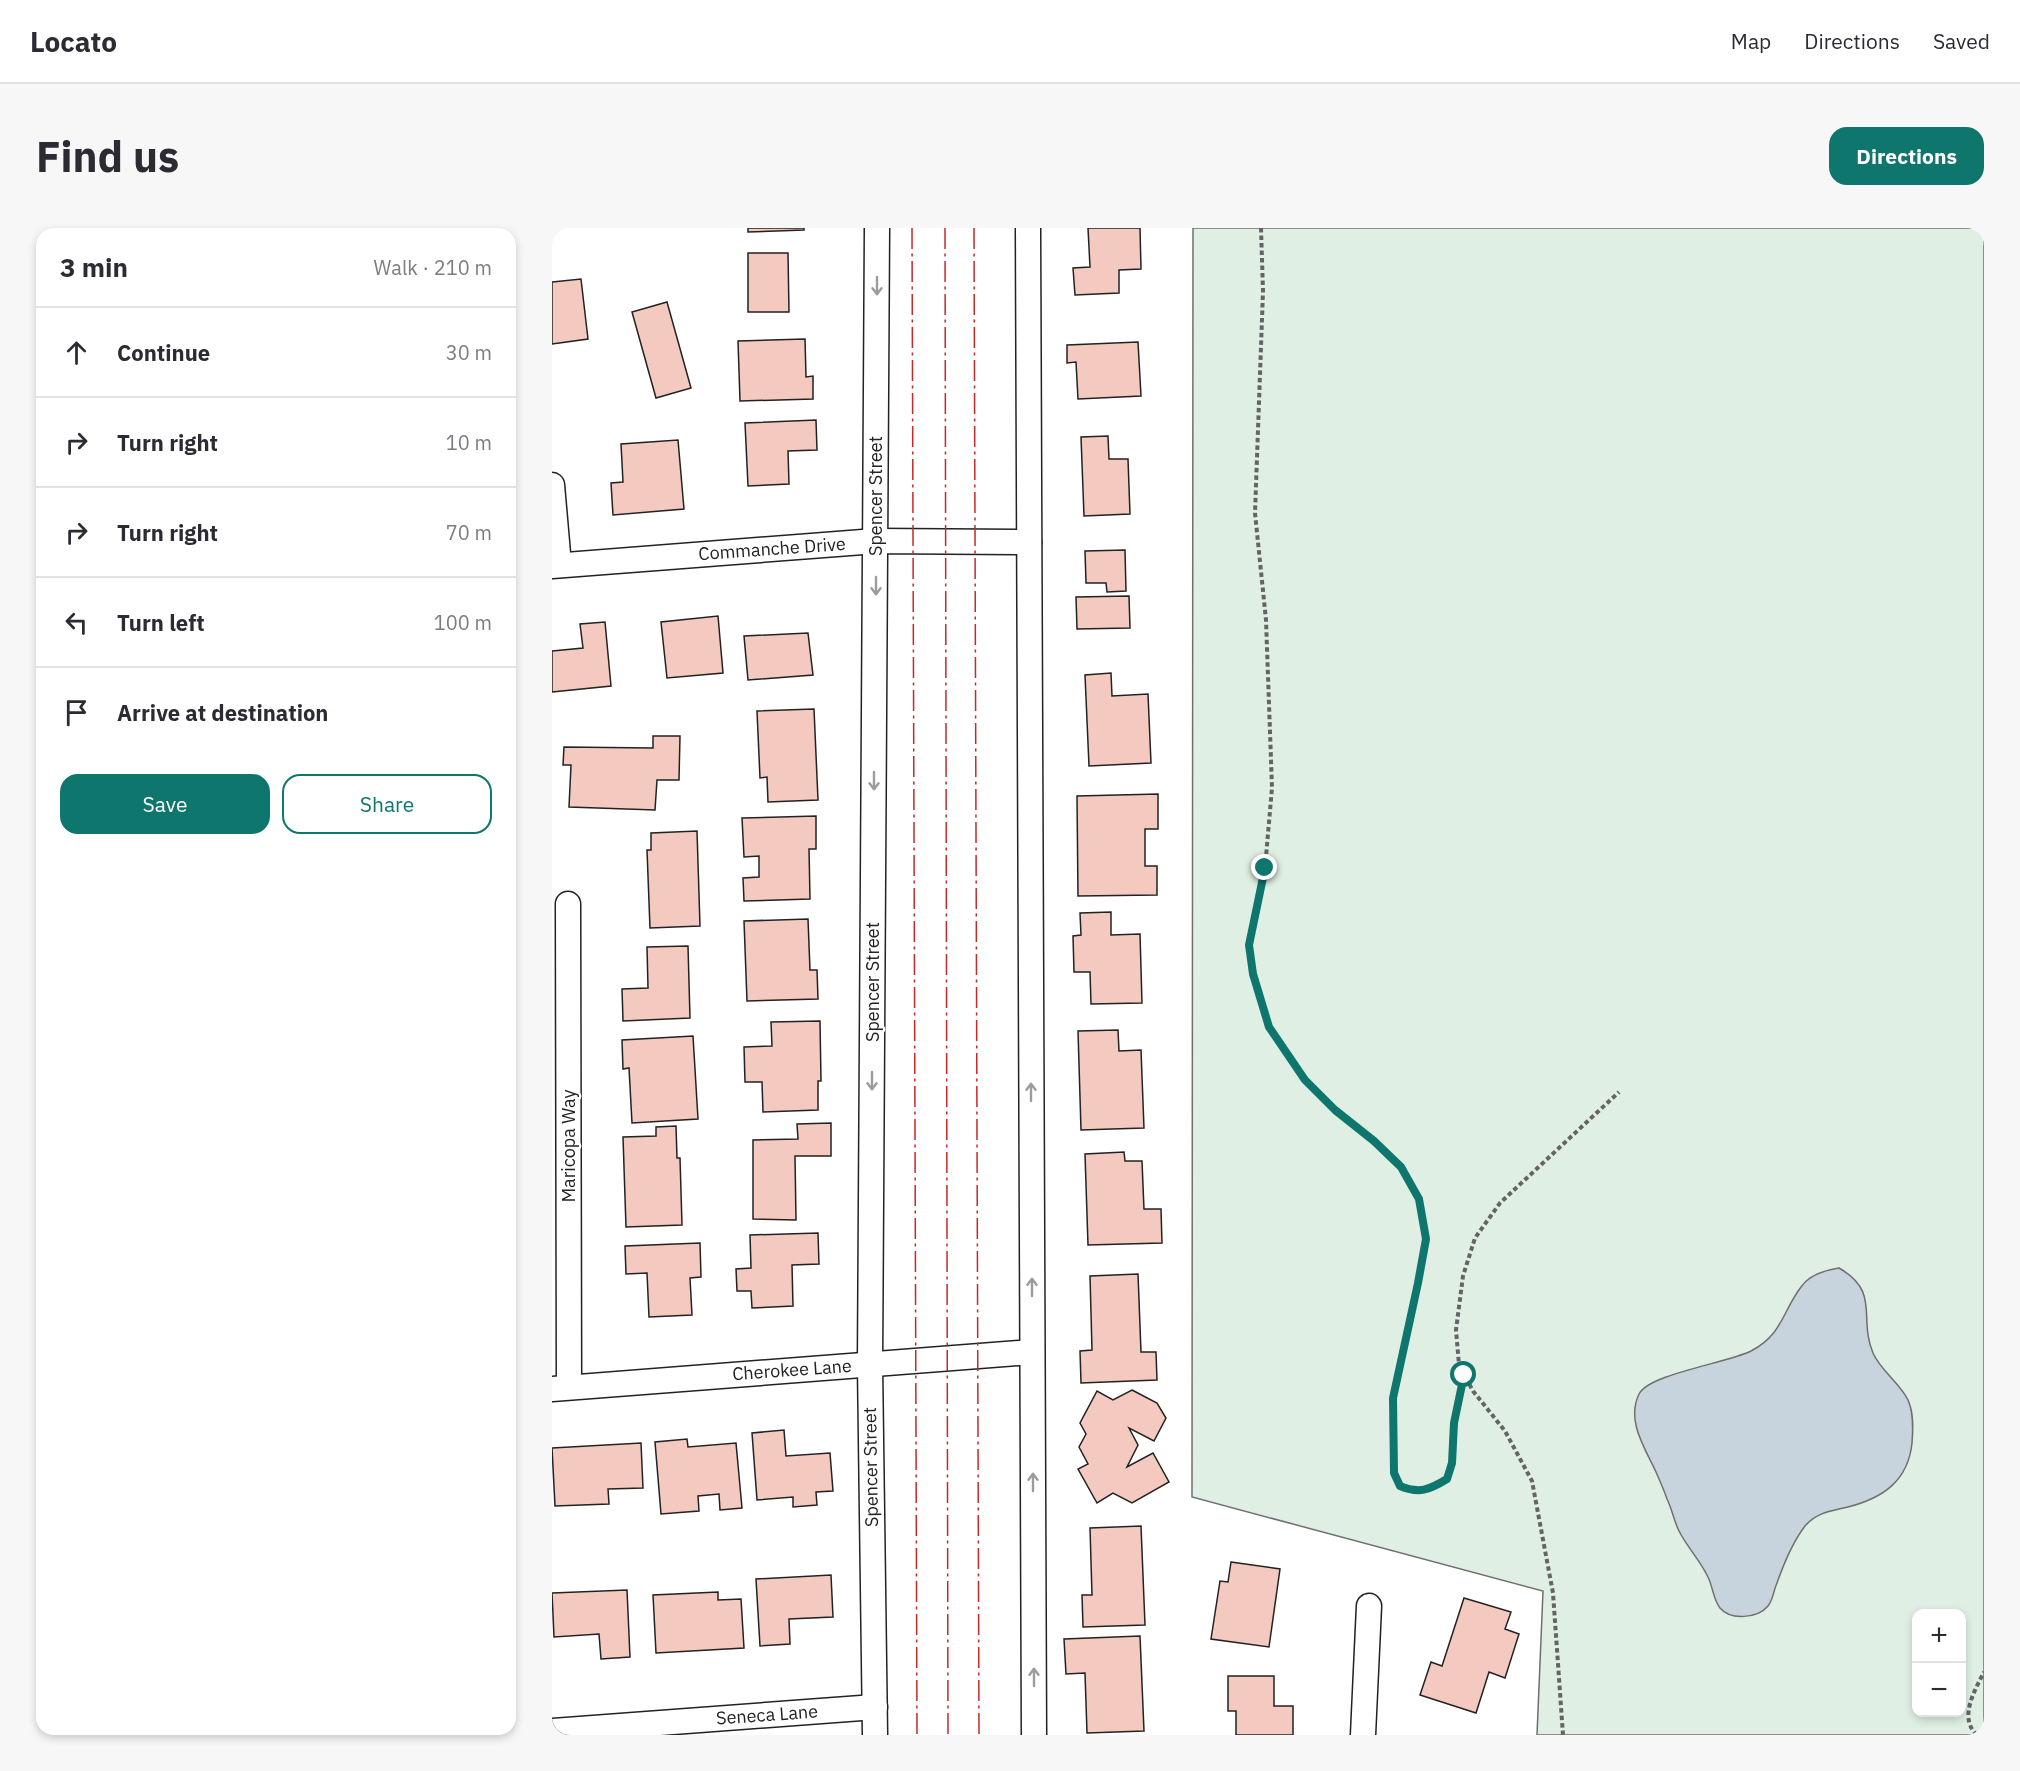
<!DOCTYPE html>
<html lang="en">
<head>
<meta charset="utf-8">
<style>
	body { margin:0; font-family:"IBM Plex Sans",sans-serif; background:#f7f7f7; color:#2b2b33 }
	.controls { position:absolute; right:18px; bottom:18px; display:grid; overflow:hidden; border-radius:12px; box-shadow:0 3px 9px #0003 }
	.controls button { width:54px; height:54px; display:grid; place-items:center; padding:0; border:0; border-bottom:2px solid #e1e1e2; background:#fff; color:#2b2b33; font:30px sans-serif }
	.stop { position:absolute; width:18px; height:18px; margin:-14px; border:4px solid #0f766e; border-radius:50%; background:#fff }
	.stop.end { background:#0f766e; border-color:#fff; box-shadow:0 2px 6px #0008 }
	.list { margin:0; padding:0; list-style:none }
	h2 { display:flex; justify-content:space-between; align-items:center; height:78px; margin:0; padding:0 24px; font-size:26px }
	h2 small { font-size:20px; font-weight:400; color:#7c7c81 }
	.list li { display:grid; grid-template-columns:39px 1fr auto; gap:18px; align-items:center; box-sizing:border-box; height:90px; padding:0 24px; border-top:2px solid #e1e1e2 }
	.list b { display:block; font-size:22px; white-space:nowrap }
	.list em { font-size:20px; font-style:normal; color:#7c7c81 }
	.actions { display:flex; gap:12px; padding:18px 24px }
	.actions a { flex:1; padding:14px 0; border:2px solid #0f766e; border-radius:18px; text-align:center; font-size:21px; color:#0f766e }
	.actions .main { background:#0f766e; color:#fff }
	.icon { flex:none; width:33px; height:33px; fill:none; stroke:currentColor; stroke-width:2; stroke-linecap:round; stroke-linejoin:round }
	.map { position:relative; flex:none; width:1432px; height:1507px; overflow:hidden; border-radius:18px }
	header { display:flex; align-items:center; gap:36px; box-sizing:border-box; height:84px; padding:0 30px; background:#fff; border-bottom:2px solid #e1e1e2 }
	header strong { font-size:28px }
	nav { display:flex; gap:33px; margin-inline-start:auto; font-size:21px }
	.intro { display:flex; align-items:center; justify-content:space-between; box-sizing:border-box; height:144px; padding:0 36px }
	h1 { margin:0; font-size:42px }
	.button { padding:15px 27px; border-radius:18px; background:#0f766e; color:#fff; font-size:21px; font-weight:700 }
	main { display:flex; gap:36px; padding:0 36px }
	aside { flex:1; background:#fff; border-radius:18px; box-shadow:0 3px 9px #0003 }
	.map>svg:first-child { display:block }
	.green { fill:#e0efe3; stroke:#6f6f6f; stroke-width:1.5; fill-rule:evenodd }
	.water { fill:#c7d3dd; stroke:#6f6f6f; stroke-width:1.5 }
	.building { fill:#f3c9c0; stroke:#222; stroke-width:1.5 }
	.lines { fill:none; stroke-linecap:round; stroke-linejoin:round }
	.street-casing { stroke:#222; stroke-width:27 }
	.path { stroke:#646464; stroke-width:4; stroke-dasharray:4.5 3; stroke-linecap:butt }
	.street { stroke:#fff; stroke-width:24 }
	.power { stroke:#c62828; stroke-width:1.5; stroke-dasharray:21 4.5 3 4.5; stroke-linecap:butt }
	.oneway { stroke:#9c9c9c }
	.route { stroke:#0f766e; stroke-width:8 }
	.labels { text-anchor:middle; stroke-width:4.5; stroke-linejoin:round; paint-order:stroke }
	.street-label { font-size:18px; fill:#222; stroke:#fff }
</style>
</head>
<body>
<header>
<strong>Locato</strong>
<nav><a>Map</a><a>Directions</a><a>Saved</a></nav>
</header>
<div class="intro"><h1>Find us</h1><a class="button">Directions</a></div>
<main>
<aside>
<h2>3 min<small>Walk · 210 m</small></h2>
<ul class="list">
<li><svg class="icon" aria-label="ahead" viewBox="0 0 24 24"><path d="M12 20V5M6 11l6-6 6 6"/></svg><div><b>Continue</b></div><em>30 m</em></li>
<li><svg class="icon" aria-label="right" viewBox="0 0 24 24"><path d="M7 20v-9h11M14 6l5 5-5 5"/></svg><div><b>Turn right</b></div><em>10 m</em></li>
<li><svg class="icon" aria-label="right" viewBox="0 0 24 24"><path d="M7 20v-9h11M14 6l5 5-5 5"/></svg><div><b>Turn right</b></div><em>70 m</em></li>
<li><svg class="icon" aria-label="left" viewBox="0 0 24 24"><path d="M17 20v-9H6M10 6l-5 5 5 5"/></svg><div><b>Turn left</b></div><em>100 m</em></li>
<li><svg class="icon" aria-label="arrive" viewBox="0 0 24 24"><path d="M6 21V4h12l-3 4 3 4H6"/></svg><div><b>Arrive at destination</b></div></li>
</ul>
<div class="actions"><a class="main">Save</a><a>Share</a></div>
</aside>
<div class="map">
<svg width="1432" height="1507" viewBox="0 0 1432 1507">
	<rect width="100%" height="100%" fill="#fff"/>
	<path class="green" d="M 641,0 L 1432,0 L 1432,1507 L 985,1507 L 991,1363 L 640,1269 ZM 1364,1386 L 1410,1386 L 1410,1484 L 1364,1484 Z"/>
	<path class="water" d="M 1287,1040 C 1329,1064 1306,1090 1321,1125 C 1328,1142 1348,1155 1356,1172 C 1362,1185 1361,1202 1360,1215 C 1356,1253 1331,1270 1296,1279 C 1280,1283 1265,1284 1253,1298 C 1240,1315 1232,1335 1225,1355 C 1222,1361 1221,1372 1216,1378 C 1206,1390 1179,1393 1168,1380 C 1161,1371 1161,1359 1156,1349 C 1148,1332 1135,1319 1127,1303 C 1122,1293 1120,1281 1115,1271 C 1112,1262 1108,1253 1104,1244 C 1093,1220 1074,1193 1087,1166 C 1097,1146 1175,1135 1199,1123 C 1231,1106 1230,1084 1249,1059 C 1257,1047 1274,1042 1287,1040 Z"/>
	<g class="building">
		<path d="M 196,0 L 252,0 L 252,2 L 196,4 Z"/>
		<path d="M 536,0 L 588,0 L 589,41 L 567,42 L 567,65 L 523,67 L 521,40 L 538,39 Z"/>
		<path d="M 196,25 L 236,25 L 237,84 L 196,84 Z"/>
		<path d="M 29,51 L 36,111 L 0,116 L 0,54 Z"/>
		<path d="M 115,74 L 139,160 L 104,170 L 80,84 Z"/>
		<path d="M 253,111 L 254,149 L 261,148 L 261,171 L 188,173 L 186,113 Z"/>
		<path d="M 586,114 L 589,168 L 526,171 L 524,134 L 515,135 L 515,117 Z"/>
		<path d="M 264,192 L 265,222 L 236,223 L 237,256 L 196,258 L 193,195 Z"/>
		<path d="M 556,208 L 557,231 L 576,231 L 578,286 L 532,288 L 529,209 Z"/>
		<path d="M 126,212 L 132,281 L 61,287 L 59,255 L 71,254 L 69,216 Z"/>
		<path d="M 573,322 L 574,363 L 555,364 L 554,355 L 534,355 L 533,323 Z"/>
		<path d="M 577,368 L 578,400 L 525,401 L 524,369 Z"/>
		<path d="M 166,388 L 171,445 L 115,450 L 109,394 Z"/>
		<path d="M 53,394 L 59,458 L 0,464 L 0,423 L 31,420 L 28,396 Z"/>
		<path d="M 256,405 L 261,447 L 196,452 L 192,408 Z"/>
		<path d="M 559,445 L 560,468 L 596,466 L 599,535 L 537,538 L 533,447 Z"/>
		<path d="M 262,481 L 266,572 L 216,574 L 215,549 L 208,550 L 205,483 Z"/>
		<path d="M 101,508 L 128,508 L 127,552 L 105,552 L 103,582 L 17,579 L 19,537 L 11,537 L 12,519 L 101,520 Z"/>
		<path d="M 606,566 L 606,601 L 593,601 L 593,638 L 605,638 L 605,667 L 526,668 L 525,568 Z"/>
		<path d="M 264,588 L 264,621 L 257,621 L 258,671 L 192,673 L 191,650 L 207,649 L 207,628 L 192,629 L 190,590 Z"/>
		<path d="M 145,603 L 148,698 L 98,700 L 95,622 L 99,622 L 99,605 Z"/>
		<path d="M 559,684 L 559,707 L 588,706 L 590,775 L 539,776 L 538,744 L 522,744 L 521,708 L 529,707 L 528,685 Z"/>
		<path d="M 256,691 L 258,742 L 265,742 L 266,771 L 195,773 L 192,693 Z"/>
		<path d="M 136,718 L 138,790 L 71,793 L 70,761 L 96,760 L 95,719 Z"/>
		<path d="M 268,793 L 269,853 L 266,853 L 266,882 L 211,884 L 210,854 L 193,854 L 192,819 L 220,818 L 219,794 Z"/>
		<path d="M 566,802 L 567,823 L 589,822 L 592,900 L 529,902 L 526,803 Z"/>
		<path d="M 141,808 L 146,891 L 80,895 L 77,840 L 71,841 L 70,812 Z"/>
		<path d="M 279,895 L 279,928 L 243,928 L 244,992 L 201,991 L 201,912 L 246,911 L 245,896 Z"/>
		<path d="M 124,898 L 125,930 L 128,930 L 130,997 L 74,999 L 71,909 L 104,908 L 104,899 Z"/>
		<path d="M 572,924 L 573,933 L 590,933 L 592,981 L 609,981 L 610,1015 L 536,1017 L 533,926 Z"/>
		<path d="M 266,1005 L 267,1036 L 240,1037 L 241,1078 L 200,1080 L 199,1063 L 185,1063 L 184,1041 L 199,1040 L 198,1007 Z"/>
		<path d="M 148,1015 L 149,1049 L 138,1050 L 140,1087 L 97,1089 L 95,1045 L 74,1046 L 73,1018 Z"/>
		<path d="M 586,1046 L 589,1124 L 604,1124 L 605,1152 L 529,1155 L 528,1123 L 540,1122 L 538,1048 Z"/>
		<path d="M 580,1162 L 605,1175 L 614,1190 L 602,1213 L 577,1200 L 586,1217 L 575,1239 L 601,1225 L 617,1254 L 580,1275 L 561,1265 L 545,1275 L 526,1241 L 536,1236 L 527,1219 L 534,1206 L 528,1195 L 545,1163 L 561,1172 Z"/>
		<path d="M 232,1202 L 234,1228 L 278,1225 L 281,1263 L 264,1264 L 265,1277 L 241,1279 L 241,1269 L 205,1272 L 200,1205 Z"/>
		<path d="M 135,1211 L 136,1219 L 184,1215 L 190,1280 L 168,1282 L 167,1266 L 146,1268 L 147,1283 L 109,1286 L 103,1214 Z"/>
		<path d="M 89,1215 L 91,1260 L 56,1261 L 57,1276 L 3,1278 L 0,1220 Z"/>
		<path d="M 589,1298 L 593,1397 L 531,1399 L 530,1367 L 540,1367 L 538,1300 Z"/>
		<path d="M 679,1334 L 728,1341 L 717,1419 L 659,1411 L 668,1353 L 676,1354 Z"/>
		<path d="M 279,1347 L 281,1389 L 237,1391 L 238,1416 L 208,1418 L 204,1351 Z"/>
		<path d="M 75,1362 L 78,1429 L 49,1431 L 47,1406 L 2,1409 L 0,1365 Z"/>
		<path d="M 166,1364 L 166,1372 L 189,1371 L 192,1420 L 104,1425 L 101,1367 Z"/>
		<path d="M 912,1370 L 959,1384 L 953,1401 L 967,1406 L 953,1450 L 937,1444 L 924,1485 L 868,1467 L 879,1434 L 890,1438 Z"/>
		<path d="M 588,1408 L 592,1503 L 535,1505 L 533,1445 L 514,1446 L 512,1411 Z"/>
		<path d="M 676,1448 L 722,1448 L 722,1478 L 741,1478 L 741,1507 L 684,1507 L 684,1483 L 676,1483 Z"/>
	</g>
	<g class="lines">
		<g class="street-casing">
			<g id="street">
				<path d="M 476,0 L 482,1507"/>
				<path d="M 0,257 L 7,337"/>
				<path d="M 0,338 L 324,313 L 477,314"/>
				<path d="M 16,676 L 17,1159"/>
				<path d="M 0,1161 L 480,1124"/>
				<path d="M 0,1503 L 323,1479"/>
				<path d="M 323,1507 L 318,1137 L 325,0"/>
				<path d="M 811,1507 L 817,1378"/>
			</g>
		</g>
		<g class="path">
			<path d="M 709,0 L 711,63 L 703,285 L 714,392 L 720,560 L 713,640 L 697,717 L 701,746 L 717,799 L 753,852 L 783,882 L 822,913 L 849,939 L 867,971 L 874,1011 L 866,1055 L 841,1170 L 842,1245 L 848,1258 C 867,1266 877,1262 895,1251 L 900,1235 L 902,1195 L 912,1147"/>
			<path d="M 1011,1507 L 1001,1365 L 980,1253 L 953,1203 L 921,1163 L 907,1137 L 904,1102 L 911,1048 L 923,1010 L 948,975 L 1067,864"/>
			<path d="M 1425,1507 C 1406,1490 1423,1462 1432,1444"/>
		</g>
		<use href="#street" class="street"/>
		<g class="power">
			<path d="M 360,0 L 365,1507"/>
			<path d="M 393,0 L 396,1507"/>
			<path d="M 422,0 L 427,1507"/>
		</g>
	</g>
	<defs><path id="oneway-shaft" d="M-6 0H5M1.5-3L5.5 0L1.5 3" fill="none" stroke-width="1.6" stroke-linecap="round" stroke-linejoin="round" transform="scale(1.5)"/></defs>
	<g class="oneway">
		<use href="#oneway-shaft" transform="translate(325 58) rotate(90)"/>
		<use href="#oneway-shaft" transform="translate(324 358) rotate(90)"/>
		<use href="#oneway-shaft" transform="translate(322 553) rotate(90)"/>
		<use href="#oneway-shaft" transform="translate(320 853) rotate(90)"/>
		<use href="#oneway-shaft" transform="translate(479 864) rotate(-90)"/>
		<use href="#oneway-shaft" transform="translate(480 1059) rotate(-90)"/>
		<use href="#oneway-shaft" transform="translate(481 1254) rotate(-90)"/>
		<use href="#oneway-shaft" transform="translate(482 1449) rotate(-90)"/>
	</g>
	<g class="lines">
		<path class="route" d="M 713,640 L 697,717 L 701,746 L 717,799 L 753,852 L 783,882 L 822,913 L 849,939 L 867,971 L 874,1011 L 866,1055 L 841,1170 L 842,1245 L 848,1258 C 867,1266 877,1262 895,1251 L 900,1235 L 902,1195 L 912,1147"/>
	</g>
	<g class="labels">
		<g class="street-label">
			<text transform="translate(324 268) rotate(-90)" y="6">Spencer Street</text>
			<text transform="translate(220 321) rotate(-4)" y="6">Commanche Drive</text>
			<text transform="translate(321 754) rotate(-90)" y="6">Spencer Street</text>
			<text transform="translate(17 918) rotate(-90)" y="6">Maricopa Way</text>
			<text transform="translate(240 1142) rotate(-4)" y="6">Cherokee Lane</text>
			<text transform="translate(319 1239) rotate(-91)" y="6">Spencer Street</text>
			<text transform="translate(215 1487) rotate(-4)" y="6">Seneca Lane</text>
		</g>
	</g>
</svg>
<div class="controls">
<button>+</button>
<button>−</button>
</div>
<div class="stop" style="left:912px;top:1147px"></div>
<div class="stop end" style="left:713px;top:640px"></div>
</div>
</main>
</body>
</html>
